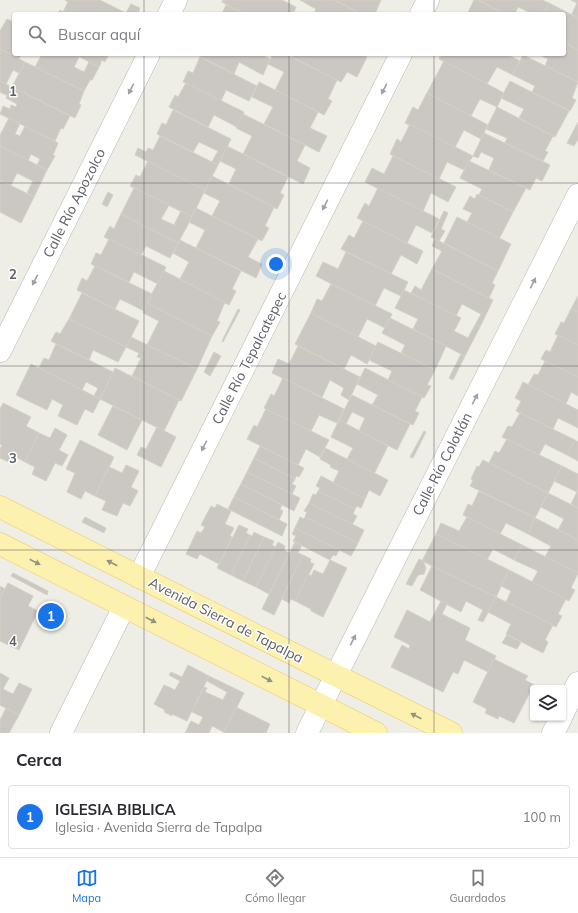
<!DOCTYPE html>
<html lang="es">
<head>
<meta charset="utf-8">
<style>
	body { margin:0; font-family:Mulish,sans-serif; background:#f7f7f7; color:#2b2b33 }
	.controls { position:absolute; right:12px; bottom:12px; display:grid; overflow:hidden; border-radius:4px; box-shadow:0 1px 3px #0004 }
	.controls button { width:36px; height:36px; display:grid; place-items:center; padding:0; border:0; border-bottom:1px solid #e1e1e2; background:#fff; color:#2b2b33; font:20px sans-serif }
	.you { position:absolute; left:276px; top:264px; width:14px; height:14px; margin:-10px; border:3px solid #fff; border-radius:50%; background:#1a73e8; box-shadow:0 0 0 6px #1a73e833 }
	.badge { display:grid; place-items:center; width:26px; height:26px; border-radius:50%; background:#1a73e8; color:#fff; font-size:13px; font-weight:700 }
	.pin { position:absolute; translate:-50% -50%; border:2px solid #fff; box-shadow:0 1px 4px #0006 }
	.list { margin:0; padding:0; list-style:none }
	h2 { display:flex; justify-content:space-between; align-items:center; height:52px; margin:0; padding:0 16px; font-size:17px }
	h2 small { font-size:13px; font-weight:400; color:#7c7c81 }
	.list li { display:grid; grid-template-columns:26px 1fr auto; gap:12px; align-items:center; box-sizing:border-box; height:64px; margin:0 8px 8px; padding:0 8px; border:1px solid #e1e1e2; border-radius:4px }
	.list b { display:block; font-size:15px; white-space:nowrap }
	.list p { margin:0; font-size:13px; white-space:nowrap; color:#7c7c81 }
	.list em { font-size:13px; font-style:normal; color:#7c7c81 }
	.icon { flex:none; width:22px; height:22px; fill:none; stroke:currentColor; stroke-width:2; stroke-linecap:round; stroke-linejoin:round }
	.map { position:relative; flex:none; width:578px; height:733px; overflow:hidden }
	.search { position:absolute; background:#fff; box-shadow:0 1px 3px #0004; left:12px; right:12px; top:12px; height:44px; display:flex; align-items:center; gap:10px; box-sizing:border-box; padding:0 14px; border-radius:4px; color:#7c7c81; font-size:15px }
	.sheet { height:124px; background:#fff }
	nav { display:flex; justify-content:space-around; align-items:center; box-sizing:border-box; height:56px; border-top:1px solid #e1e1e2; background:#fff; font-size:11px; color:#7c7c81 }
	nav a { display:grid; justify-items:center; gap:2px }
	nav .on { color:#1a73e8 }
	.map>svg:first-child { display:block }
	.building { fill:#cbc8c4; stroke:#d4d0c5 }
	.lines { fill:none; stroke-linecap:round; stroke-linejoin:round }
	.minor-casing { stroke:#b7b8bc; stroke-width:23 }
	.major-casing { stroke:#ecc963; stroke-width:23 }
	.minor { stroke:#fff; stroke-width:22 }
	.major { stroke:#fcf1af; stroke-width:22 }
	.oneway { fill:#9ea0a3 }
	.oneway2 { fill:#959380 }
	.grid { fill:none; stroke:#5e6166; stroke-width:1; stroke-opacity:0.55 }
	.labels { text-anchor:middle; stroke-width:3; stroke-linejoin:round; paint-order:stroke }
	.street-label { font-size:14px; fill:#5e6166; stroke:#fff }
	.grid-label { font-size:13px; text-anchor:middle; font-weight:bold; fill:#5e6166; stroke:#fff; stroke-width:3; stroke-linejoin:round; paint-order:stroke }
</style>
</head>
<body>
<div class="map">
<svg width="578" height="733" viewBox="0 0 578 733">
	<rect width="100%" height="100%" fill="#efeee6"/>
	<g class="building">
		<path d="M 65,0 L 100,0 L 126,13 L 125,14 L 59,14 L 58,13 L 60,10 L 63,12 L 68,2 Z"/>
		<path d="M 223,0 L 282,0 L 296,7 L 293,14 L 271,14 L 266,12 L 265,14 L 245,14 L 222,2 Z"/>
		<path d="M 300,0 L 334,0 L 362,14 L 314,14 L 316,9 Z"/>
		<path d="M 334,0 L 381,0 L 375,14 L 362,14 Z"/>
		<path d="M 474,0 L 478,0 L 505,14 L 467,14 Z"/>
		<path d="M 478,0 L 542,0 L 549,3 L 543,14 L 533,14 L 518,7 L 515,14 L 505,14 Z"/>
		<path d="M 571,0 L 578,0 L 578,18 L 572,14 L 577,3 Z"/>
		<path d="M 549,3 L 578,18 L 578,50 L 564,43 L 564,14 L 543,14 Z"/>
		<path d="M 131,4 L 140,8 L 138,14 L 126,13 Z"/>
		<path d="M 226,5 L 245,14 L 222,14 Z"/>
		<path d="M 7,19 L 14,22 L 14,54 L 21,54 L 19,59 L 0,49 L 0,31 Z"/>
		<path d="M 564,43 L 578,50 L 578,82 L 545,66 L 548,59 L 538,54 L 564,54 Z"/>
		<path d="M 0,49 L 25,62 L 19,73 L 13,70 L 6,84 L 0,81 Z"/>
		<path d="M 37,54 L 73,54 L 79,57 L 74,67 L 84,72 L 89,62 L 99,67 L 92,80 L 90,80 L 84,91 L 35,67 L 41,56 Z"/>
		<path d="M 76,54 L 109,54 L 105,62 L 102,60 L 99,67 L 76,55 Z"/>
		<path d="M 196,54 L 260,54 L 270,59 L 263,75 L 239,62 L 234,74 Z"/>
		<path d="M 273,54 L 285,54 L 337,80 L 328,99 L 332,101 L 324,115 L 275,90 L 284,72 L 268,64 Z"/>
		<path d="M 294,54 L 361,54 L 367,57 L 357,77 L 347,72 L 341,82 L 292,57 Z"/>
		<path d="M 441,54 L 506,54 L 520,61 L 513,75 L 497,67 L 487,84 L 439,59 Z"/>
		<path d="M 523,55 L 578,82 L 572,98 L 576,100 L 570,111 L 532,92 L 535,86 L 513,75 Z"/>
		<path d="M 200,57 L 257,86 L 249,101 L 226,90 L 221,101 L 183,82 L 188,71 L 193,73 Z"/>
		<path d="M 444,61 L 504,93 L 497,107 L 480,99 L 471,116 L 427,93 Z"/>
		<path d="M 25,62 L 84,91 L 79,104 L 81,105 L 75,118 L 12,87 Z"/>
		<path d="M 0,81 L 12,87 L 8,96 L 0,92 Z"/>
		<path d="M 510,81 L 569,111 L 555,137 L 519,118 L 524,109 L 501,98 Z"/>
		<path d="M 259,82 L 318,112 L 310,128 L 327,136 L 319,152 L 264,124 L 273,107 L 252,97 Z"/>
		<path d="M 186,83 L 244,112 L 237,127 L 214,115 L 208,127 L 169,107 L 175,95 L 178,97 Z"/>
		<path d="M 12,87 L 70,116 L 63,129 L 61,128 L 55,141 L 0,114 L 3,106 L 10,109 L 11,105 L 16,107 L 17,104 L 6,98 Z"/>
		<path d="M 427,93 L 488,125 L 481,139 L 464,130 L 455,147 L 405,123 L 413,107 L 418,110 Z"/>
		<path d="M 497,107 L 553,136 L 545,151 L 548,152 L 543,161 L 505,143 L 507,138 L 486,129 Z"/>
		<path d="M 173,110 L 231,139 L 218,165 L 212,162 L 218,151 L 199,142 L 193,152 L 157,134 L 162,123 L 166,125 Z"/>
		<path d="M 243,114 L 305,145 L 297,161 L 310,168 L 303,184 L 243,154 L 252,136 L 236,128 Z"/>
		<path d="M 9,118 L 20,123 L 15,134 L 20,136 L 25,126 L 58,143 L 53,155 L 55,156 L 47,170 L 37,165 L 40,159 L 31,154 L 28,161 L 0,146 L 0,135 Z"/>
		<path d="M 578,122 L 578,139 L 574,146 L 567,143 Z"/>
		<path d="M 410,124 L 473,156 L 464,170 L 447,162 L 439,179 L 390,154 L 397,139 L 401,142 Z"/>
		<path d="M 484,133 L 550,165 L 542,181 L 536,178 L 530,190 L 489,170 L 494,158 L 481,152 L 478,158 L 473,156 Z"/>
		<path d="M 160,136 L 218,165 L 205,190 L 135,155 L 138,148 L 146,152 L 148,148 L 153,150 Z"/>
		<path d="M 0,146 L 47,170 L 34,197 L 27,193 L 33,181 L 17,173 L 11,185 L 0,180 Z"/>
		<path d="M 227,146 L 288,177 L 280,193 L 284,195 L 277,209 L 229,184 L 236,169 L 220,161 Z"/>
		<path d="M 393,156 L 456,187 L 448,202 L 431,193 L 423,211 L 365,182 L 372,168 L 384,174 Z"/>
		<path d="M 148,161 L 205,190 L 192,217 L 130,186 L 136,175 L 140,177 Z"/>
		<path d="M 469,161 L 526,188 L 513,212 L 479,195 L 482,189 L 460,178 Z"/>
		<path d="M 212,176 L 274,207 L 265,226 L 269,228 L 262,241 L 212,216 L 220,201 L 204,193 Z"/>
		<path d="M 0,180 L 34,197 L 21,223 L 0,212 Z"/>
		<path d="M 134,188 L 169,205 L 161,219 L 174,225 L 181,211 L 192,217 L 178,243 L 121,214 Z"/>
		<path d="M 378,188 L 439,219 L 432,233 L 416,225 L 407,243 L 357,218 L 365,203 L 369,206 Z"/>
		<path d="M 108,192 L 113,195 L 107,207 L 102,204 Z"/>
		<path d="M 477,194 L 513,212 L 499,239 L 467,222 L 472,213 L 463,209 L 470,196 L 475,199 Z"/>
		<path d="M 196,208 L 258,239 L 248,257 L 262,264 L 256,278 L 196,248 L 205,230 L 189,222 Z"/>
		<path d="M 444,211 L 448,213 L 441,229 L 445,231 L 439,241 L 431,237 Z"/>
		<path d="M 121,214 L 178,243 L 170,258 L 146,246 L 141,255 L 104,237 L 110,226 L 114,229 Z"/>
		<path d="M 457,217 L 511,244 L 498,271 L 444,243 Z"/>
		<path d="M 363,221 L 423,251 L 417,264 L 401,255 L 391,274 L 341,249 L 349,235 L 354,238 Z"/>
		<path d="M 109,239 L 166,267 L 158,284 L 134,272 L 129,282 L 91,264 L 96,253 L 101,255 Z"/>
		<path d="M 435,239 L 498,271 L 492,283 L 495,285 L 489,298 L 432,269 L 442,251 L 432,246 Z"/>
		<path d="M 180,240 L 241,271 L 232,289 L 236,291 L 229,305 L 180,279 L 189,262 L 173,253 Z"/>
		<path d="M 346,252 L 408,282 L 401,296 L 384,288 L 375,306 L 316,276 L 323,262 L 338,269 Z"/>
		<path d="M 95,266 L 152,294 L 144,311 L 120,299 L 115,309 L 77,290 L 82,278 L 87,281 Z"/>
		<path d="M 432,269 L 493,300 L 480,327 L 475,325 L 481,314 L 462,304 L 456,316 L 411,293 L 415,286 L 421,290 Z"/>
		<path d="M 164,271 L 225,302 L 217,321 L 220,322 L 212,336 L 147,303 Z"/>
		<path d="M 331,284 L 392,314 L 385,328 L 367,319 L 358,337 L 311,313 L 317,299 L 322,301 Z"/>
		<path d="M 404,290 L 461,318 L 454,331 L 468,338 L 475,325 L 480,327 L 465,356 L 413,329 L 418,319 L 395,308 Z"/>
		<path d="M 82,293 L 139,321 L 126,347 L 69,319 Z"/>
		<path d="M 578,296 L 578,312 L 571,309 Z"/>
		<path d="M 147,303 L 212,336 L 197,369 L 147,345 L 159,321 L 143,313 Z"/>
		<path d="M 238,309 L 240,310 L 223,342 L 222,341 Z"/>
		<path d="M 571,309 L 578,312 L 578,345 L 555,334 L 561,322 L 564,323 Z"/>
		<path d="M 311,313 L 376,346 L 367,364 L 351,355 L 344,369 L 295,344 Z"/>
		<path d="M 390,318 L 446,346 L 435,370 L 401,353 L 405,345 L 382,333 Z"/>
		<path d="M 69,319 L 126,347 L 118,362 L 93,350 L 89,360 L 51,341 L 56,332 L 60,334 Z"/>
		<path d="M 558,335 L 578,345 L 578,377 L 541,359 L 546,350 L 550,352 Z"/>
		<path d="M 131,337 L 197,369 L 181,401 L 132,376 L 141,358 L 137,357 L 139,353 L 126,347 Z"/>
		<path d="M 378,342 L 435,370 L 427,385 L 431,386 L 424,398 L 388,380 L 392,371 L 369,360 Z"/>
		<path d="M 56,344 L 113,372 L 100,399 L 94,396 L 98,388 L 86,382 L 82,390 L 39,368 L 44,358 L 49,360 Z"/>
		<path d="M 298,346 L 360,377 L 349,400 L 341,395 L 344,388 L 330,380 L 322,397 L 272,373 L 278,359 L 289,364 Z"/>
		<path d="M 214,352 L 221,356 L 210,376 L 204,372 Z"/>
		<path d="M 461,354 L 465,356 L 453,380 L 449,378 Z"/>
		<path d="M 545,361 L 578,377 L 578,396 L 571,392 L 566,404 L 528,385 L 534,374 L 538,375 Z"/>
		<path d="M 31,364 L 100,399 L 93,413 L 85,409 L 77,425 L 58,416 L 63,405 L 52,399 L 47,410 L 16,395 Z"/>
		<path d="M 115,368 L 179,400 L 164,431 L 100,399 Z"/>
		<path d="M 365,368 L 422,397 L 415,411 L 419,413 L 413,425 L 372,405 L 378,395 L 357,384 Z"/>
		<path d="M 283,378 L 344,409 L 337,423 L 319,415 L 311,431 L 264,408 L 271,394 L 274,396 Z"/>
		<path d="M 523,382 L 578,410 L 578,428 L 558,418 L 553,429 L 516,411 L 521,401 L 515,398 Z"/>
		<path d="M 352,395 L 410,424 L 397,450 L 359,431 L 365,418 L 352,412 L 346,424 L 339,420 Z"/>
		<path d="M 3,403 L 31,417 L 26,426 L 39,433 L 25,462 L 14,456 L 11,463 L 0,458 L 0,449 L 2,445 L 0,444 L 0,409 Z"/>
		<path d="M 113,406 L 142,420 L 127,450 L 98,435 Z"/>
		<path d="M 266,409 L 329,440 L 320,457 L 306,449 L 298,465 L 247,439 L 254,425 L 257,427 Z"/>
		<path d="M 520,413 L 575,440 L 567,455 L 545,444 L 539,455 L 502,437 L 508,426 L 512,427 Z"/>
		<path d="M 339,420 L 388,446 L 374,474 L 347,459 L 353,448 L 331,437 Z"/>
		<path d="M 157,427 L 176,437 L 161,467 L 137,455 L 141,447 L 146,449 Z"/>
		<path d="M 55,428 L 67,435 L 59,450 L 68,455 L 62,466 L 55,463 L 46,481 L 32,474 L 35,467 L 25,462 L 39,433 L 50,438 Z"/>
		<path d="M 424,431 L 426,432 L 413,458 L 410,457 Z"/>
		<path d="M 507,439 L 562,466 L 548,493 L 489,463 L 495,451 L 499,453 Z"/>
		<path d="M 80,440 L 114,457 L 95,496 L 85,491 L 81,499 L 67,492 L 75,473 L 66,469 Z"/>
		<path d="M 575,440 L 578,442 L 578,461 L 567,455 Z"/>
		<path d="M 260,446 L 304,468 L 299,477 L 296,476 L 295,479 L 254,458 Z"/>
		<path d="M 325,448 L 388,480 L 380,496 L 369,490 L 365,499 L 333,483 L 339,471 L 330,467 L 331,465 L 320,459 Z"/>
		<path d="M 254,458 L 295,479 L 292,484 L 296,486 L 292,494 L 247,472 Z"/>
		<path d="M 483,460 L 548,493 L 535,518 L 470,486 L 473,480 L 471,479 L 477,466 L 479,467 Z"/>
		<path d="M 126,465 L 139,471 L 131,487 L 138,491 L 130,506 L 123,503 L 117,516 L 102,510 L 106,501 L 95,496 L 109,467 L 122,473 Z"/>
		<path d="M 562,466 L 578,474 L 578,508 L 571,504 L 577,492 L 554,481 Z"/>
		<path d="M 247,472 L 300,498 L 294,511 L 241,484 Z"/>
		<path d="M 321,476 L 365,499 L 361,508 L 357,506 L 355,509 L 318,491 L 320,488 L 316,486 Z"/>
		<path d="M 241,484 L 282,505 L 280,509 L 283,511 L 279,520 L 234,497 Z"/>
		<path d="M 318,491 L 355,509 L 353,514 L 357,516 L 352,525 L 309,503 L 313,494 L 316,495 Z"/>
		<path d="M 479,491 L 535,518 L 528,534 L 506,523 L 500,534 L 463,515 L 468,504 L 472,506 Z"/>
		<path d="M 548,493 L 578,508 L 578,540 L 558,530 L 564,519 L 541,507 Z"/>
		<path d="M 234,497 L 287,524 L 282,536 L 228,509 Z"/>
		<path d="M 309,503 L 364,530 L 358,543 L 305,517 L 307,512 L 304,511 Z"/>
		<path d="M 217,504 L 231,511 L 225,524 L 234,528 L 230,536 L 232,537 L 219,564 L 200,554 L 197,559 L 186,554 L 197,531 L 201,533 L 205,527 L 201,525 L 211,506 L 215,508 Z"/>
		<path d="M 85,517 L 106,528 L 104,533 L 82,522 Z"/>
		<path d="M 300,517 L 304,519 L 305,517 L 358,543 L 351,556 L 295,528 Z"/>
		<path d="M 467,517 L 522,545 L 514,560 L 493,549 L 487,560 L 436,534 L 441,523 L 459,531 Z"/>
		<path d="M 535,518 L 578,540 L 578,573 L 545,557 L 551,546 L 528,534 Z"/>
		<path d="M 239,525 L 248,529 L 246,533 L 250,535 L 231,575 L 217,568 Z"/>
		<path d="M 295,528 L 339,550 L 336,556 L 333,555 L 330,560 L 295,542 L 293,541 L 296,536 L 292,534 Z"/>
		<path d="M 254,532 L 264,537 L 243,581 L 231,575 L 250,535 L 252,536 Z"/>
		<path d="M 436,534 L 509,570 L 496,597 L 422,561 Z"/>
		<path d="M 264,537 L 274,541 L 272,545 L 276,547 L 256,587 L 243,581 Z"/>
		<path d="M 278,542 L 285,546 L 284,550 L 289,553 L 269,594 L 256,587 Z"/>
		<path d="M 295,542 L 302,545 L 298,553 L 303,555 L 274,615 L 262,609 Z"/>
		<path d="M 522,545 L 578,573 L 571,588 L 575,590 L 569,601 L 532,582 L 538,571 L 514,560 Z"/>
		<path d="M 303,555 L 311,559 L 310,562 L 314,564 L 295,601 L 291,599 L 289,603 L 282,599 Z"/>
		<path d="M 419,559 L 423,561 L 426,568 L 424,574 L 418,575 L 412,586 L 406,584 Z"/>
		<path d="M 330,560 L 347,568 L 323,617 L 311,611 L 311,609 L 295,601 L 308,574 L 311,576 L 314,570 L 323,574 Z"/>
		<path d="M 432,566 L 496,597 L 483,622 L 478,620 L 483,610 L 466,601 L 461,612 L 420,590 Z"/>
		<path d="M 509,570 L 566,599 L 558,614 L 562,616 L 556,627 L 506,602 L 511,591 L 501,586 Z"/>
		<path d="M 13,573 L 48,591 L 47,595 L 11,576 Z"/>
		<path d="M 8,583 L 33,596 L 28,606 L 38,611 L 19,650 L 0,641 L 0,598 Z"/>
		<path d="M 0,586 L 5,589 L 0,598 Z"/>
		<path d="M 496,597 L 553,625 L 545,640 L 548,642 L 543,653 L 506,634 L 511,624 L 488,612 Z"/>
		<path d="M 441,601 L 447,604 L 442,614 L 470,628 L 465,640 L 496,656 L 488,672 L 464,660 L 458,674 L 453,672 L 443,692 L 391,667 L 402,645 L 409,649 L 410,645 L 394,637 L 407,610 L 430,622 Z"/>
		<path d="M 507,635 L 521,642 L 517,649 L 502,643 Z"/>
		<path d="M 494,659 L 528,676 L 525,680 L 534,685 L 514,723 L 499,716 L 498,719 L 485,713 L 487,709 L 473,702 Z"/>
		<path d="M 188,665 L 209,676 L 187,721 L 172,714 L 172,716 L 164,712 L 165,710 L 154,704 L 164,685 L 175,690 L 180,681 L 169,675 L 171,672 L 182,677 Z"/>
		<path d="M 0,673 L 9,678 L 3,689 L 13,694 L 19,683 L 32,689 L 19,715 L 0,705 Z"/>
		<path d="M 209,676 L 244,693 L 224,732 L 212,726 L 209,733 L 185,733 L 191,721 L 199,725 L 203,717 L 192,712 L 204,687 L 207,688 L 205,692 L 223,700 L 227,692 L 207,681 Z"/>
		<path d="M 236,707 L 270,724 L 266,733 L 223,733 Z"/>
		<path d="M 6,708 L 19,715 L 9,733 L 0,733 L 0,720 Z"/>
	</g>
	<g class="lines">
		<g class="minor-casing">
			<g id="minor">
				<path d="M 169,14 L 176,0"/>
				<path d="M 421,14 L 428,0"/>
				<path d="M 0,351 L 149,54"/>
				<path d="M 139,577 L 401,54"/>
				<path d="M 563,713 L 578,683"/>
				<path d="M 61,733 L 124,607"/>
				<path d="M 307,733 L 578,195"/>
				<path d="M 553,733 L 561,718"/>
			</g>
		</g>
		<g class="major-casing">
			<g id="major">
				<path d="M 0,507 L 451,733"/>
				<path d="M 0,544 L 376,733"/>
			</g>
		</g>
		<use href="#minor" class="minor"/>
		<use href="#major" class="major"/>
	</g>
	<defs><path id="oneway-solid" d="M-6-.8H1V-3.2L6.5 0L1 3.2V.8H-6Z"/></defs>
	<g class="oneway">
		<use href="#oneway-solid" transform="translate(131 89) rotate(117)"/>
		<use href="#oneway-solid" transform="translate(384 89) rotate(117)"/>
		<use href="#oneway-solid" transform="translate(325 205) rotate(117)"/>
		<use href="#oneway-solid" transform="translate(35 280) rotate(117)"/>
		<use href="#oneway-solid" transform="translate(533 283) rotate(-63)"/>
		<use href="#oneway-solid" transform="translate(475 399) rotate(-63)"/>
		<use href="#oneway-solid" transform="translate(204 446) rotate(117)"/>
		<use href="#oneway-solid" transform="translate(353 640) rotate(-63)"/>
	</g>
	<g class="oneway2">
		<use href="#oneway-solid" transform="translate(35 562) rotate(27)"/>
		<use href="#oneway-solid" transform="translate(112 563) rotate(-153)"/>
		<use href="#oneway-solid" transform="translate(151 620) rotate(27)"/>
		<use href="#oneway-solid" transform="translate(267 679) rotate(27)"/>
		<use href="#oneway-solid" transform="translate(416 716) rotate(-153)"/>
	</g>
	<path class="grid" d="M 144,0 L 144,14M 289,0 L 289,14M 434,0 L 434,14M 144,54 L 144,733M 289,54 L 289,733M 434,54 L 434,733M 0,183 L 578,183M 0,366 L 578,366M 0,550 L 578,550"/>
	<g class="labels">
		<g class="street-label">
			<text transform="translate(74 203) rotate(-63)" y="5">Calle Río Apozolco</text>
			<text transform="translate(249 358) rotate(-63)" y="5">Calle Río Tepalcatepec</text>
			<text transform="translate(442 464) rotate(-63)" y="5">Calle Río Colotlán</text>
			<text transform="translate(226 620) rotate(27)" y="5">Avenida Sierra de Tapalpa</text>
		</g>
	</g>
	<g class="grid-label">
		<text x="13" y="96">1</text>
		<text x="13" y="279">2</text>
		<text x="13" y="463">3</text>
		<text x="13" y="646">4</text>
	</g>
</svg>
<div class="controls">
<button><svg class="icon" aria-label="layers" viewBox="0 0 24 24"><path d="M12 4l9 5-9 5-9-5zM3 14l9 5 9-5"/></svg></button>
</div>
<div class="you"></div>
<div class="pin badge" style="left:51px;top:616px">1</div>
<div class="search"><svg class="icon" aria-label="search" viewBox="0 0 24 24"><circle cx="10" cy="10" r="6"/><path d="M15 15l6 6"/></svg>Buscar aquí</div>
</div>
<section class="sheet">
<h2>Cerca<small></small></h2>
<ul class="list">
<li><span class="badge">1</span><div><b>IGLESIA BIBLICA</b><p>Iglesia · Avenida Sierra de Tapalpa</p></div><em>100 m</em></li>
</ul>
</section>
<nav>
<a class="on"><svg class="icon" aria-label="map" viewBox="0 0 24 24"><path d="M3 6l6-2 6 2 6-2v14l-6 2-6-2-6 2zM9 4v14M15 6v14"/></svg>Mapa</a>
<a><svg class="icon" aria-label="directions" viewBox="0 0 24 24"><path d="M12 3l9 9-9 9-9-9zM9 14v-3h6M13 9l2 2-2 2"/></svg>Cómo llegar</a>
<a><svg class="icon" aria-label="saved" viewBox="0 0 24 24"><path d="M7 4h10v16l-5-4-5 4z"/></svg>Guardados</a>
</nav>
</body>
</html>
